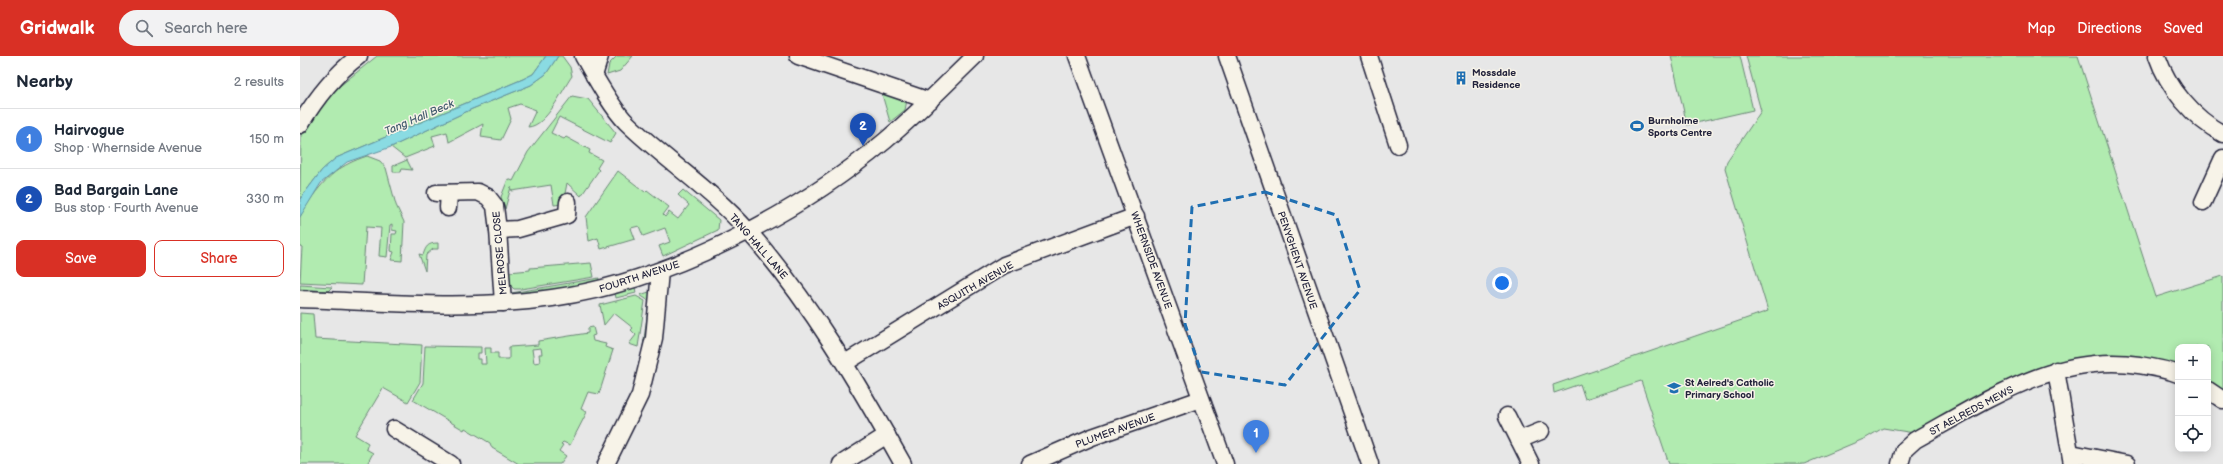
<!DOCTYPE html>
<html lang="en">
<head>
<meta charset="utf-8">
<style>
	body { margin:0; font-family:"Balsamiq Sans",sans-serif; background:#f2f2f3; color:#1f2937 }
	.controls { position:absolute; right:12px; bottom:12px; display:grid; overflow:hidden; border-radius:8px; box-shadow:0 2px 10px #0003 }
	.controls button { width:36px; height:36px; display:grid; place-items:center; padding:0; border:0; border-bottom:1px solid #e0e1e3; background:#fff; color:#1f2937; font:20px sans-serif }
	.you { position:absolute; left:1202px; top:227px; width:14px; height:14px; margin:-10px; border:3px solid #fff; border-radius:50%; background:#1a73e8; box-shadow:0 0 0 6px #1a73e833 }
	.badge { display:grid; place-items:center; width:26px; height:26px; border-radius:50%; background:#d93025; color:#fff; font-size:13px; font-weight:700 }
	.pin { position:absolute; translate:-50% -33px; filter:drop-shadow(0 1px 2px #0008) }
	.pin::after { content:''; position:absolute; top:21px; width:14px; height:12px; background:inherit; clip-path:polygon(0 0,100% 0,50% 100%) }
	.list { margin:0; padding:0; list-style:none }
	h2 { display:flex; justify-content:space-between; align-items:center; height:52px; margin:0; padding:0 16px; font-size:17px }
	h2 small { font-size:13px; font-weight:400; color:#747a83 }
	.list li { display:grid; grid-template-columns:26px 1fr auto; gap:12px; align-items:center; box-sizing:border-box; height:60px; padding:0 16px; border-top:1px solid #e0e1e3 }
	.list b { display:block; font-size:15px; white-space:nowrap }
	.list p { margin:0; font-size:13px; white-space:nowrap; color:#747a83 }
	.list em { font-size:13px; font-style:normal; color:#747a83 }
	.actions { display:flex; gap:8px; padding:12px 16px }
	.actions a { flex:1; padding:9px 0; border:1px solid #d93025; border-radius:8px; text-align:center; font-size:14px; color:#d93025 }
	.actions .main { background:#d93025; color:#fff }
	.icon { flex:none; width:22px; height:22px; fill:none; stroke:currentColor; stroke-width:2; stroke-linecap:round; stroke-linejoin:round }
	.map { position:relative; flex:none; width:1923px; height:408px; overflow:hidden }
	header { display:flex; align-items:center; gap:24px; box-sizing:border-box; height:56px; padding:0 20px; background:#d93025; color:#fff }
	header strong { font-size:19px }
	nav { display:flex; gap:22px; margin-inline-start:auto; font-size:14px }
	.search { width:280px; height:36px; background:#f2f2f3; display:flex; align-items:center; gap:10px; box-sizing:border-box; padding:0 14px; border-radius:22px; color:#747a83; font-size:15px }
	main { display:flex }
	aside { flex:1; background:#fff }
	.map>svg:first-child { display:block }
	.green { fill:#b1ebb0; stroke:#6a8676; fill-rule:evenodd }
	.water { fill:#8adbe2; stroke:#60919f }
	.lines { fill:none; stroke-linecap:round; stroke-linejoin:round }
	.minor-casing { stroke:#22223b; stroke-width:19 }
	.minor { stroke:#f7f3e8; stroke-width:16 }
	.marked { fill:none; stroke:#1f6fb2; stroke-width:3; stroke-dasharray:8 5; stroke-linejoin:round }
	.labels { text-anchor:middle; stroke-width:3; stroke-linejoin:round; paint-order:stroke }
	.poi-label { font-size:10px; font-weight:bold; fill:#22223b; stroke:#f7f3e8; text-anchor:start }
	.street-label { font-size:10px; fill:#22223b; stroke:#f7f3e8 }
	.water-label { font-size:11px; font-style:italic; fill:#415a6d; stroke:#f7f3e8 }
</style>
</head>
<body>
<header>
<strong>Gridwalk</strong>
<div class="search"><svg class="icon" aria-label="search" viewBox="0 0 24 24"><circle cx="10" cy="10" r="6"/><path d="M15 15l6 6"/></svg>Search here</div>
<nav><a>Map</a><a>Directions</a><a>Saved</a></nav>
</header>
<main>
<aside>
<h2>Nearby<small>2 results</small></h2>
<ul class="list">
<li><span class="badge" style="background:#3f7fe0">1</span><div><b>Hairvogue</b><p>Shop · Whernside Avenue</p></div><em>150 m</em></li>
<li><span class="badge" style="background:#1a4fb4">2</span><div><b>Bad Bargain Lane</b><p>Bus stop · Fourth Avenue</p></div><em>330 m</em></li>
</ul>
<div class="actions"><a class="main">Save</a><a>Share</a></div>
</aside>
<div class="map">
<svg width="1923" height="408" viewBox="0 0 1923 408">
	<rect width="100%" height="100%" fill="#e7e7e7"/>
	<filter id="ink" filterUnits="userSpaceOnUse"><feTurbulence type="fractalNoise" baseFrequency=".025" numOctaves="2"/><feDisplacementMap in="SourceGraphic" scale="8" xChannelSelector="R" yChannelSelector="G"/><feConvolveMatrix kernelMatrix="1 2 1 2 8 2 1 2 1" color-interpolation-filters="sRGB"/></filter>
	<g filter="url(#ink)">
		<g class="green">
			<path d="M 77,0 L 246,0 L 233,18 L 223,23 L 36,102 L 22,114 L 0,143 L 1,79 L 31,37 Z"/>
			<path d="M 258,0 L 262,0 L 270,11 L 272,20 C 262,34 247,70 228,71 L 236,54 L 220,48 L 208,52 L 211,63 L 201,84 L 181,81 L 183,68 L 149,86 L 147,76 L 132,80 L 135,90 L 105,102 L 91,91 L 172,53 L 231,29 L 246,18 Z"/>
			<path d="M 317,0 L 333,0 L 320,15 L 307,19 L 309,8 Z"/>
			<path d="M 1371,0 L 1440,0 L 1453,54 L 1387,69 Z"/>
			<path d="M 1446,0 L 1778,0 L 1856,241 L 1923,220 L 1923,337 L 1908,327 L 1908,291 L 1878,291 L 1878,312 L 1800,302 L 1749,308 L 1700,328 L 1614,377 L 1583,372 L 1566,382 L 1504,408 L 1369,408 L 1341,325 L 1285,343 L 1280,328 L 1254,337 L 1253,329 L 1468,255 L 1425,112 L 1427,105 L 1461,55 Z"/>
			<path d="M 581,35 L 607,44 L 605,54 L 590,66 Z"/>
			<path d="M 272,40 L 288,43 L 316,77 L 310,87 L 259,61 L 251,77 L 264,83 L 266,81 L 290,94 L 289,97 L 302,104 L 297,112 L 299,114 L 281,140 L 267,127 L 263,148 L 254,149 L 251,129 L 212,135 L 211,131 L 205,153 L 201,141 L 208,123 L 213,125 L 228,96 Z"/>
			<path d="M 67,100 L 80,105 L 86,112 L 96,149 L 104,166 L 102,205 L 91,204 L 94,196 L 91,195 L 92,178 L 96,178 L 97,175 L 92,174 L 92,168 L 90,169 L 87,201 L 79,200 L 81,172 L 66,171 L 62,229 L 0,226 L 2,191 L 0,190 C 0,181 0,171 0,162 C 1,156 6,149 10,144 C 27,120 40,109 67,100 Z"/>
			<path d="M 107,104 L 112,114 L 102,113 L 101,116 L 93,116 L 93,110 Z"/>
			<path d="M 318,115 L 345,136 L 347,134 L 369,151 L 363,159 L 365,161 L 369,156 L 378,163 L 389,149 L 378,139 L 383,134 L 419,164 L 418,174 L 363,200 L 359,190 L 370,186 L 365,172 L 343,180 L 339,170 L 331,172 L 335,183 L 301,193 L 298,182 L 289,185 L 286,161 Z"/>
			<path d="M 138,187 L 138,193 L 133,193 L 126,199 L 125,215 L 119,198 L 123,199 C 126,191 127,187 138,187 Z"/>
			<path d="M 291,207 L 294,221 L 221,233 L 214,233 L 211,230 L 209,216 L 230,214 L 230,212 Z"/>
			<path d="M 299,222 L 298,228 L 216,240 L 211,237 Z"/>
			<path d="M 0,229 L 32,231 L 28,235 L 0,233 Z"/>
			<path d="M 335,231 L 336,237 L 316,242 L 315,237 Z"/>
			<path d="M 352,235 L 347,289 L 343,291 L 349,245 L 340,239 Z"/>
			<path d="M 336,240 L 345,245 L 338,291 L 329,288 L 336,279 L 331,274 L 333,272 L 314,257 L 304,269 L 300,249 Z"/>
			<path d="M 0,257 L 13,258 L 15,283 L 122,289 L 120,326 L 108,346 L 83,332 L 55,379 L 68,387 L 66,393 L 73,397 L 67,408 L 0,408 Z"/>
			<path d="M 293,271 L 295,279 L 292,280 L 293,285 L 306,288 L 305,291 L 313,294 L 299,338 L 288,336 L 281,353 L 287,356 L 270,389 L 263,386 L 261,388 L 263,389 L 259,395 L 266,400 L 260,408 L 219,408 L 192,392 L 190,387 L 165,372 L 164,374 L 113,344 L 123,327 L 125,290 L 181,291 L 181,297 L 178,297 L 178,303 L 181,303 L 181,308 L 186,308 L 185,292 L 191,292 L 191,297 L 198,297 L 198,303 L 209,303 L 209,291 L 238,289 L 238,285 L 288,277 L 288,272 ZM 241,292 L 242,298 L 239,298 L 240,306 L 234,307 L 232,293 Z"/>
		</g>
		<path class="water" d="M 246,0 L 258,0 L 246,18 L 231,29 L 172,53 L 91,91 L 47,106 L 21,127 L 0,161 L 0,143 L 22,114 L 36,102 L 223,23 L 233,18 Z"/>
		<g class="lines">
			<g class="minor-casing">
				<g id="minor">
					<path d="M 283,0 C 294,19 311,51 326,66 C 365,104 411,133 448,175 C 510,245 557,326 603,408"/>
					<path d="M 498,0 L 630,45"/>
					<path d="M 777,0 L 925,408"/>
					<path d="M 927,0 L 1070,408"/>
					<path d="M 1069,0 L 1098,89"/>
					<path d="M 1857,0 C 1868,32 1893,62 1923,78"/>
					<path d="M 294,20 L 300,0"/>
					<path d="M 0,69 C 16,42 34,19 59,0"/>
					<path d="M 136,137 L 178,136 L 188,141 L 195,150 L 198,174 L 203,247"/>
					<path d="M 1903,146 L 1923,102"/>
					<path d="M 148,152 L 149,137"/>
					<path d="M 198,174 L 218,173 L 267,159 L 268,146"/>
					<path d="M 0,243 C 83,246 169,254 252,242 C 367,226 496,159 585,85 C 616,59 645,29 675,0"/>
					<path d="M 545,307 L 704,209 L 836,160"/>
					<path d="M 1756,314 L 1772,408"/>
					<path d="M 1908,334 L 1923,344"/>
					<path d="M 1207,360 L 1231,408"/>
					<path d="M 94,373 L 151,408"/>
					<path d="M 1219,384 L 1241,375"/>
					<path d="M 1771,397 L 1827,408"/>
					<path d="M 306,408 L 340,339 L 354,282 L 360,215"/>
					<path d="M 541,408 L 587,379"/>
					<path d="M 730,408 L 792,381 L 901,343"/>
					<path d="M 1600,408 L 1604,394 L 1615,384 C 1684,346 1756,296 1839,309 C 1852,311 1866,313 1878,318"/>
				</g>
			</g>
			<use href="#minor" class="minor"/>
		</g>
	</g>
	<path class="marked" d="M 965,136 L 1036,159 L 1060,234 L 985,329 L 901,316 L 885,268 L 892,151 Z"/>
	<defs>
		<g id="building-bare" transform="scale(1.08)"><path d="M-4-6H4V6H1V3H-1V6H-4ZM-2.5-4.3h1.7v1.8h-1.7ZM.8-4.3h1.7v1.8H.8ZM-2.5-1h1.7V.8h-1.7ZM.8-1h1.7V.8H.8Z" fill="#1f6fb2" stroke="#f7f3e8" stroke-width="2.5" paint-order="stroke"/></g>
		<g id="stadium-bare" transform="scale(1.08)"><path d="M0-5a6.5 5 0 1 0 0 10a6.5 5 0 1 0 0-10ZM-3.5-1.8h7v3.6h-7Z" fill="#1f6fb2" stroke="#f7f3e8" stroke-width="2.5" paint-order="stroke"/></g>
		<g id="school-bare" transform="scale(1.08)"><path d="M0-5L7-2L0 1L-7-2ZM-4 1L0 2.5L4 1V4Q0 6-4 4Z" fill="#1f6fb2" stroke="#f7f3e8" stroke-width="2.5" paint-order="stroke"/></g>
	</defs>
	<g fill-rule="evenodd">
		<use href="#building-bare" x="1161" y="22"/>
		<use href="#stadium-bare" x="1337" y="70"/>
		<use href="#school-bare" x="1374" y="332"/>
	</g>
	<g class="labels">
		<g class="poi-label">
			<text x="1172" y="20">Mossdale<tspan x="1172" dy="12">Residence</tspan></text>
			<text x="1348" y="68">Burnholme<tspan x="1348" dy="12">Sports Centre</tspan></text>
			<text x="1385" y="330">St Aelred's Catholic<tspan x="1385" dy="12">Primary School</tspan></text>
		</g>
		<g class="street-label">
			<text transform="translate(459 190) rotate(49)" y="4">TANG HALL LANE</text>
			<text transform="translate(199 197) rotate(-95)" y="4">MELROSE CLOSE</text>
			<text transform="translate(852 204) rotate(70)" y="4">WHERNSIDE AVENUE</text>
			<text transform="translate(998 204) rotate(71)" y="4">PENYGHENT AVENUE</text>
			<text transform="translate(339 220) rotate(-18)" y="4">FOURTH AVENUE</text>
			<text transform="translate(675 229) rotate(-30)" y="4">ASQUITH AVENUE</text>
			<text transform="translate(1671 354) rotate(-28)" y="4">ST AELREDS MEWS</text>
			<text transform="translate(815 374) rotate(-20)" y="4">PLUMER AVENUE</text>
		</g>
		<g class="water-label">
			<text transform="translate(119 61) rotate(-23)" y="4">Tang Hall Beck</text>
		</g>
	</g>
</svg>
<div class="controls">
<button>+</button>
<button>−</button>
<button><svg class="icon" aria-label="locate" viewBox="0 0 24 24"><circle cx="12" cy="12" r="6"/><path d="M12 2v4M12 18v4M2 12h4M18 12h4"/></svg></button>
</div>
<div class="you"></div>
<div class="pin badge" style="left:956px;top:397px;background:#3f7fe0">1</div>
<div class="pin badge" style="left:563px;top:90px;background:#1a4fb4">2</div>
</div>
</main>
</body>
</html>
